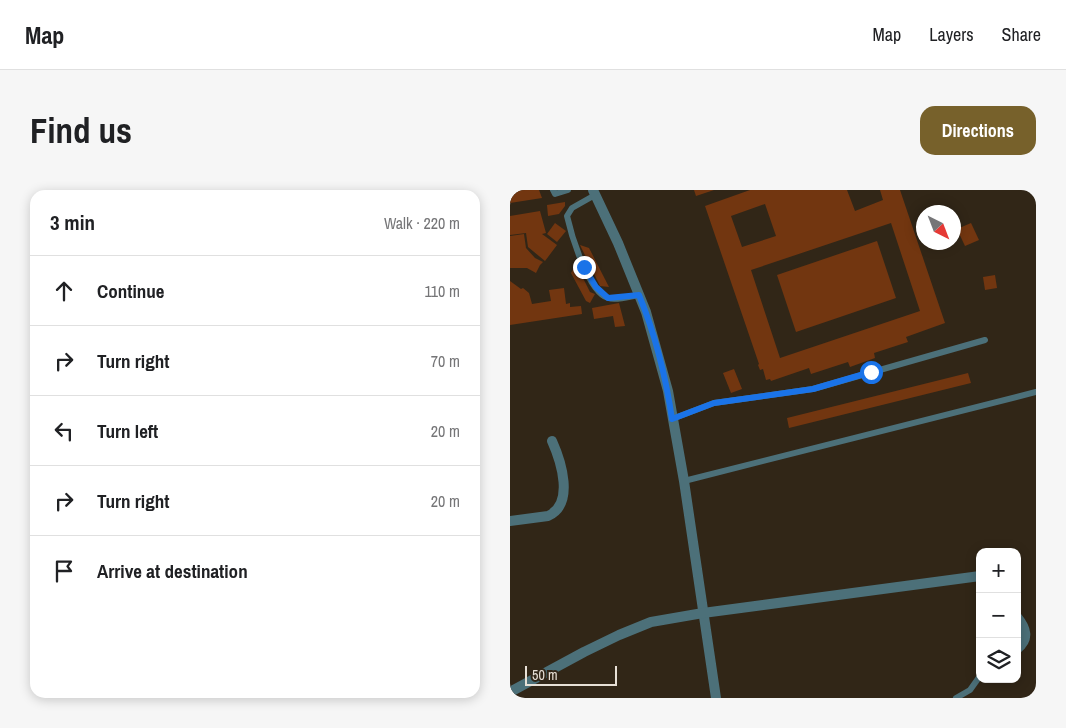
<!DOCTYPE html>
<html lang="en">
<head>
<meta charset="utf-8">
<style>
	body { margin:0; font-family:"Archivo Narrow",sans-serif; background:#f6f6f6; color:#202124 }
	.controls { position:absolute; right:15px; bottom:15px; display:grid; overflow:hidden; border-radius:10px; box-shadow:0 2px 12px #0003 }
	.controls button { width:45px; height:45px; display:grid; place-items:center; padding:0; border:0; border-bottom:1px solid #e0e0e0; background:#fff; color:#202124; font:25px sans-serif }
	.compass { position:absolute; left:406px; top:15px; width:45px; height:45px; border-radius:50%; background:#fff; box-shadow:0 2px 12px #0003; rotate:138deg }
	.scale { position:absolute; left:15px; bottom:12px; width:92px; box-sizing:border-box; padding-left:5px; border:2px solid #e7e0d6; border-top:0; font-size:14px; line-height:18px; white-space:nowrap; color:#e7e0d6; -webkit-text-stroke:4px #312617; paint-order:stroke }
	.stop { position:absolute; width:15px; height:15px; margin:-11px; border:4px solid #1a73e8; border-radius:50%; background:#fff }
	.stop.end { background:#1a73e8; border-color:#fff; box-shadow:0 1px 5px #0008 }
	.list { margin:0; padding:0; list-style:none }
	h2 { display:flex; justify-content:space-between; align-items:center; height:65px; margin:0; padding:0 20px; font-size:21px }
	h2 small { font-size:16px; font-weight:400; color:#757577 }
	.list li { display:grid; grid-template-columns:32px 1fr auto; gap:15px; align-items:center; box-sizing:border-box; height:70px; padding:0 20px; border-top:1px solid #e0e0e0 }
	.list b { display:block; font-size:19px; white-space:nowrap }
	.list em { font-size:16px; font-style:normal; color:#757577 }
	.icon { flex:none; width:28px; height:28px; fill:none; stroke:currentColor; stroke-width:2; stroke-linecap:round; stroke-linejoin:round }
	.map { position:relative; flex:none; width:526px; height:508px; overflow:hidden; border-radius:15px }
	header { display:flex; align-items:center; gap:30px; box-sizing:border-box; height:70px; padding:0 25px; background:#fff; border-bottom:1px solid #e0e0e0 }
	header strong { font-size:24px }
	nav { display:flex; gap:28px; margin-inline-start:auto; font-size:18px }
	.intro { display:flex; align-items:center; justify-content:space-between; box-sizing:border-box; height:120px; padding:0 30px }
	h1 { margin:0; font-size:35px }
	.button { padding:12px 22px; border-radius:15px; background:#77612b; color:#fff; font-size:18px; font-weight:700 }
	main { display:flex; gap:30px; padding:0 30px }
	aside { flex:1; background:#fff; border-radius:15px; box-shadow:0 2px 12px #0003 }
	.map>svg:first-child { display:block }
	.building { fill:#723610; fill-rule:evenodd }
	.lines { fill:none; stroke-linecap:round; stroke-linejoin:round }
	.lane { stroke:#4c7079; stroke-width:6 }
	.street { stroke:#4c7079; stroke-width:10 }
	.route { stroke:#1a73e8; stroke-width:6 }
</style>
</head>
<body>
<header>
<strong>Map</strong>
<nav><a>Map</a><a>Layers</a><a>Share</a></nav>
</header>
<div class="intro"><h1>Find us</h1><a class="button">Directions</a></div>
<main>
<aside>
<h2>3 min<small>Walk · 220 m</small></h2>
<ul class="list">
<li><svg class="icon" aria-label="ahead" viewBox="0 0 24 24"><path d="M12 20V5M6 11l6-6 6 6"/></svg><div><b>Continue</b></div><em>110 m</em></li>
<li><svg class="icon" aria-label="right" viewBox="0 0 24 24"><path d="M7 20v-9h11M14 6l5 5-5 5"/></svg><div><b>Turn right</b></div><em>70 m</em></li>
<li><svg class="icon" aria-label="left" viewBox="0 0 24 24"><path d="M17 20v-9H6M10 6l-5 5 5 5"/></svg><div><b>Turn left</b></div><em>20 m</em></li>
<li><svg class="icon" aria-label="right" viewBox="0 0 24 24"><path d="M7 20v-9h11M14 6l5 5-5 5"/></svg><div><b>Turn right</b></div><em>20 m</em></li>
<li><svg class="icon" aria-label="arrive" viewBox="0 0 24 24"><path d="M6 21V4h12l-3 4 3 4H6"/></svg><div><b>Arrive at destination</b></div></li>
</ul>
</aside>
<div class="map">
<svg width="526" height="508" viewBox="0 0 526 508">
	<rect width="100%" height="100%" fill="#312617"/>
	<g class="building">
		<path d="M 0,0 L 29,0 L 32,8 L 0,13 Z"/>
		<path d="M 184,0 L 204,0 L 186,6 Z"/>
		<path d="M 240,0 L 337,0 L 345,21 L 373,10 L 370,0 L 390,0 L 435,133 L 396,147 L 398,152 L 364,163 L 365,168 L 340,177 L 338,172 L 301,184 L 299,178 L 261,191 L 260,189 L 256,190 L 253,179 L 250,180 L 248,175 L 249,174 L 195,16 ZM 255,14 L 266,46 L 232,57 L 221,26 ZM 381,33 L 410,121 L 270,168 L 241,80 Z"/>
		<path d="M 55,12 L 55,16 L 49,24 L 38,26 L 37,15 Z"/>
		<path d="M 30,21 L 36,43 L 32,44 L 47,55 L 35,71 L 18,57 L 16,43 L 0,45 L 0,26 Z"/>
		<path d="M 45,33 L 56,41 L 47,52 L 37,44 Z"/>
		<path d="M 461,33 L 469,50 L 455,56 L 447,39 Z"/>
		<path d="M 14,44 L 16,58 L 25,68 L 33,72 L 30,75 L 26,83 L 17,78 L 0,78 L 0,46 Z"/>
		<path d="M 367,51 L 386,108 L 286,142 L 267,85 Z"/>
		<path d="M 70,55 L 79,58 L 99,97 L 90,96 Z"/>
		<path d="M 66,74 L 80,102 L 85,104 L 80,113 L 76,111 L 61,83 Z"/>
		<path d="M 485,85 L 487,98 L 475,100 L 473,87 Z"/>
		<path d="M 0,91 L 11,99 L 13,98 L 19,103 L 22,114 L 41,111 L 39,100 L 54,98 L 56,114 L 60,113 L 60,117 L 71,116 L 72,124 L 0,135 Z"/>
		<path d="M 109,113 L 115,136 L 105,137 L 103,126 L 84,129 L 82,118 Z"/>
		<path d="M 224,179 L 232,199 L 221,203 L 213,183 Z"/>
		<path d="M 458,183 L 461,193 L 279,238 L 277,228 Z"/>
	</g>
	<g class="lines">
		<g class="lane">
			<path d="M 43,0 L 45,4 L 58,0"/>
			<path d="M 85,5 L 62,18 L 57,26 C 61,44 78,102 98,108 C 107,111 121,106 129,105"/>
			<path d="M 162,229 L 204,213 L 303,199 L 475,150"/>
			<path d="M 174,291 L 526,202"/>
			<path d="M 446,508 L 460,500 L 470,486"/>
		</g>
		<g class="street">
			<path d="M 83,0 L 108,53 L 136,122 L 158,201 L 174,291 L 206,508"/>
			<path d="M 0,331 L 38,326 C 65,314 51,271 42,251"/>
			<path d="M 507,427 C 516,438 520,449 507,459"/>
			<path d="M 0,502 L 74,462 L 109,445 L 141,432 L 193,423 L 470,386"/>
		</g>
	</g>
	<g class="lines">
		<path class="route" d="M 74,77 L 86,97 L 98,108 L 129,105 C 145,144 156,188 162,229 L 204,213 L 303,199 L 361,182"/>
	</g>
</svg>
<div class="controls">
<button>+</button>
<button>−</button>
<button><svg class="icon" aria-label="layers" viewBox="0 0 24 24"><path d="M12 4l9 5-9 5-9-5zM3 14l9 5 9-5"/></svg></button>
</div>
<svg class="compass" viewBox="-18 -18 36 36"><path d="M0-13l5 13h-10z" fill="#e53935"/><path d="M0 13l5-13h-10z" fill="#757577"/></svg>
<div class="scale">50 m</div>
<div class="stop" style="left:361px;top:182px"></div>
<div class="stop end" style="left:74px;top:77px"></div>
</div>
</main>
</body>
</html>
